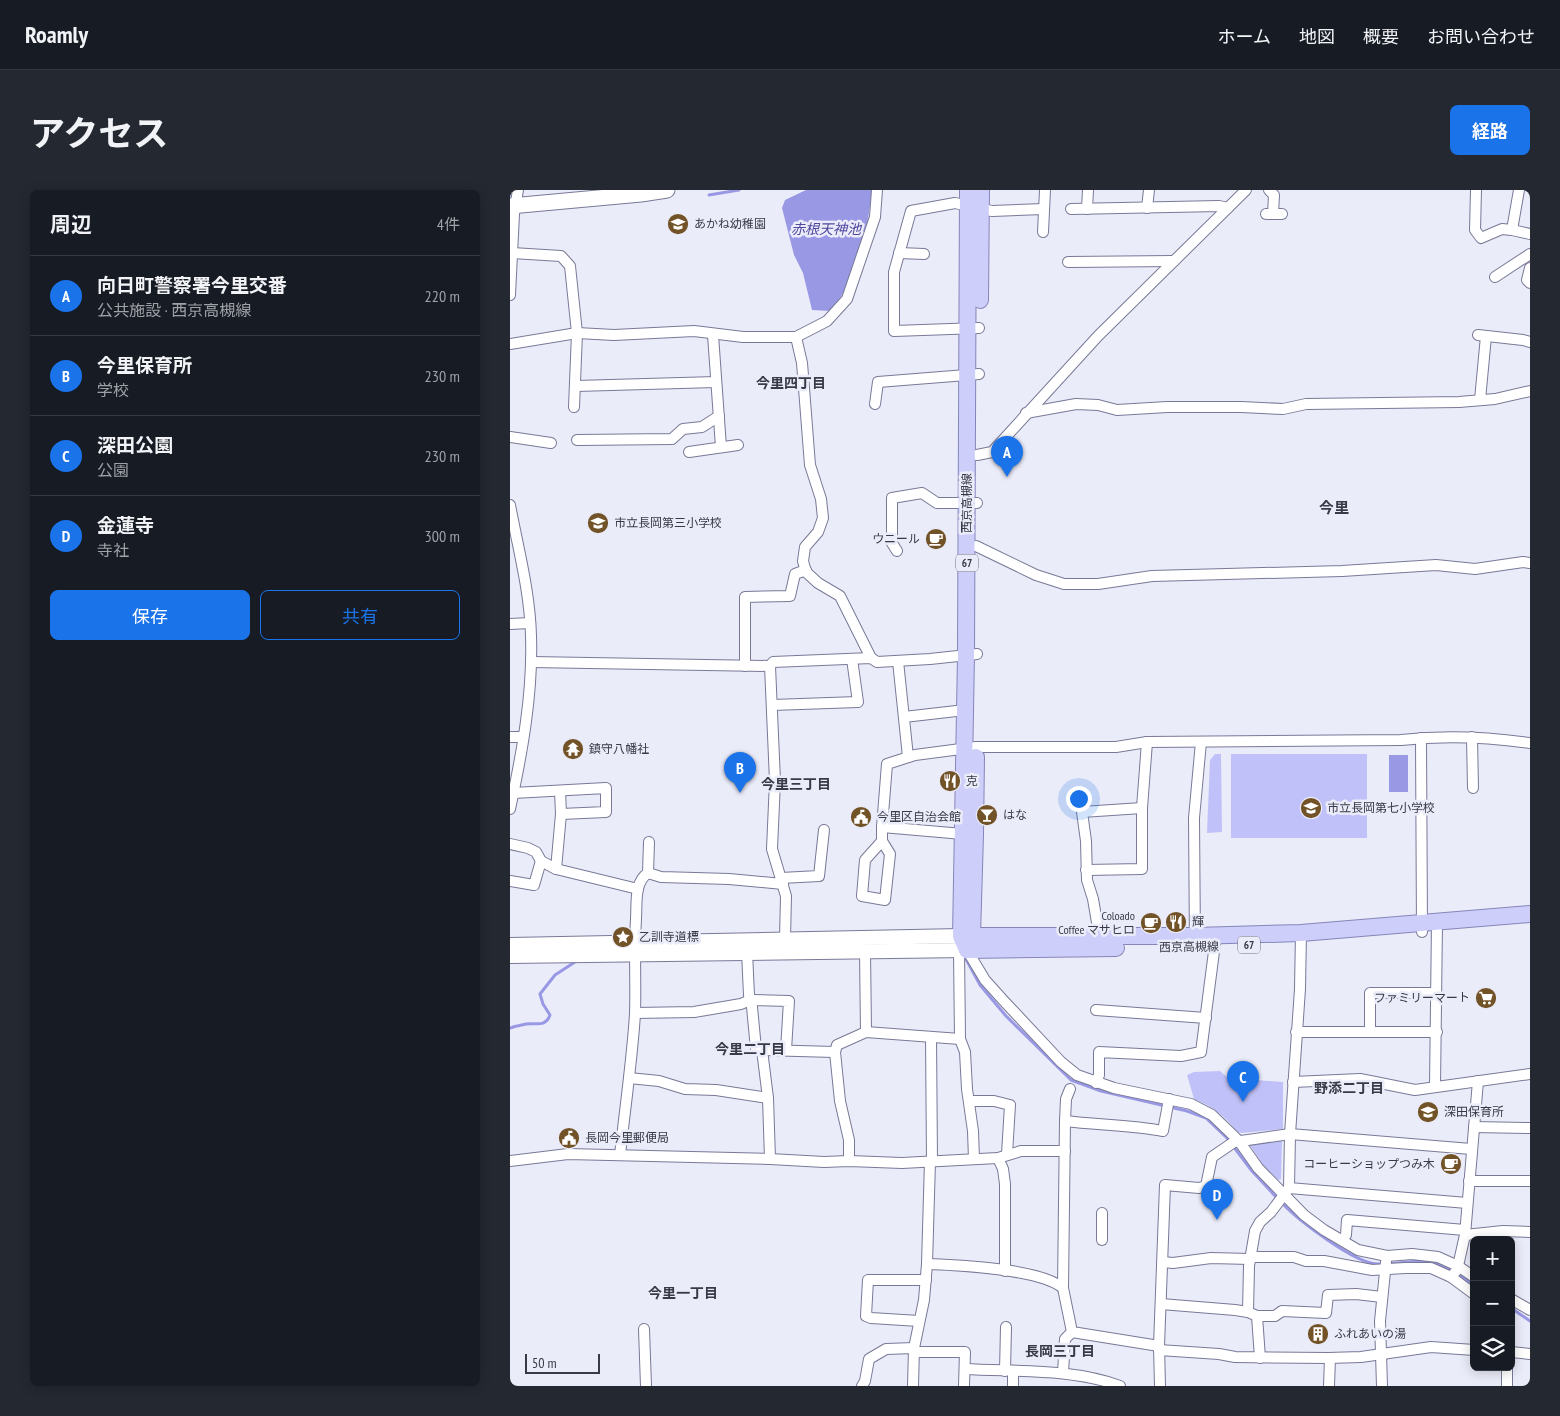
<!DOCTYPE html>
<html lang="ja">
<head>
<meta charset="utf-8">
<style>
	body { margin:0; font-family:"PT Sans Narrow","Noto Sans JP",sans-serif; background:#242831; color:#f1f3f6 }
	.controls { position:absolute; right:15px; bottom:15px; display:grid; overflow:hidden; border-radius:8px; box-shadow:0 2px 12px #0003 }
	.controls button { width:45px; height:45px; display:grid; place-items:center; padding:0; border:0; border-bottom:1px solid #363941; background:#171b24; color:#f1f3f6; font:25px sans-serif }
	.scale { position:absolute; left:15px; bottom:12px; width:75px; box-sizing:border-box; padding-left:5px; border:2px solid #393a47; border-top:0; font-size:14px; line-height:18px; white-space:nowrap; color:#393a47; -webkit-text-stroke:4px #ebecf9; paint-order:stroke }
	.you { position:absolute; left:568px; top:608px; width:18px; height:18px; margin:-12px; border:4px solid #fff; border-radius:50%; background:#1a73e8; box-shadow:0 0 0 8px #1a73e833 }
	.badge { display:grid; place-items:center; width:32px; height:32px; border-radius:50%; background:#1a73e8; color:#fff; font-size:16px; font-weight:700 }
	.pin { position:absolute; translate:-50% -41px; filter:drop-shadow(0 1px 2px #0008) }
	.pin::after { content:''; position:absolute; top:26px; width:18px; height:15px; background:inherit; clip-path:polygon(0 0,100% 0,50% 100%) }
	.list { margin:0; padding:0; list-style:none }
	h2 { display:flex; justify-content:space-between; align-items:center; height:65px; margin:0; padding:0 20px; font-size:21px }
	h2 small { font-size:16px; font-weight:400; color:#9ea1a6 }
	.list li { display:grid; grid-template-columns:32px 1fr auto; gap:15px; align-items:center; box-sizing:border-box; height:80px; padding:0 20px; border-top:1px solid #363941 }
	.list b { display:block; font-size:19px; white-space:nowrap }
	.list p { margin:0; font-size:16px; white-space:nowrap; color:#9ea1a6 }
	.list em { font-size:16px; font-style:normal; color:#9ea1a6 }
	.actions { display:flex; gap:10px; padding:15px 20px }
	.actions a { flex:1; padding:11px 0; border:1px solid #1a73e8; border-radius:8px; text-align:center; font-size:18px; color:#1a73e8 }
	.actions .main { background:#1a73e8; color:#fff }
	.icon { flex:none; width:28px; height:28px; fill:none; stroke:currentColor; stroke-width:2; stroke-linecap:round; stroke-linejoin:round }
	.map { position:relative; flex:none; width:1020px; height:1196px; overflow:hidden; border-radius:8px }
	header { display:flex; align-items:center; gap:30px; box-sizing:border-box; height:70px; padding:0 25px; background:#171b24; border-bottom:1px solid #363941 }
	header strong { font-size:24px }
	nav { display:flex; gap:28px; margin-inline-start:auto; font-size:18px }
	.intro { display:flex; align-items:center; justify-content:space-between; box-sizing:border-box; height:120px; padding:0 30px }
	h1 { margin:0; font-size:35px }
	.button { padding:12px 22px; border-radius:8px; background:#1a73e8; color:#fff; font-size:18px; font-weight:700 }
	main { display:flex; gap:30px; padding:0 30px }
	aside { flex:1; background:#171b24; border-radius:8px; box-shadow:0 2px 12px #0003 }
	.map>svg:first-child { display:block }
	.green { fill:#c0c1f9 }
	.water { fill:#9998e4 }
	.lines { fill:none; stroke-linecap:round; stroke-linejoin:round }
	.stream { stroke:#9998e4; stroke-width:3 }
	.minor-casing { stroke:#787997; stroke-width:12 }
	.tertiary-casing { stroke:#787997; stroke-width:16 }
	.secondary-casing { stroke:#787997; stroke-width:17 }
	.primary-casing { stroke:#8585ba; stroke-width:18 }
	.minor { stroke:#fff; stroke-width:10 }
	.tertiary { stroke:#fff; stroke-width:14 }
	.secondary { stroke:#fff; stroke-width:15 }
	.primary { stroke:#cecefb; stroke-width:16 }
	.labels { text-anchor:middle; stroke-width:5; stroke-linejoin:round; paint-order:stroke }
	.shield { fill:#ebecf9; stroke:#6e6f7c; stroke-width:1 }
	.shield-label { font-size:11px; font-weight:bold; fill:#393a47 }
	.poi-label { font-size:12px; fill:#393a47; stroke:#ebecf9; text-anchor:start }
	.street-label { font-size:12px; fill:#393a47; stroke:#ebecf9 }
	.water-label { font-size:14px; font-style:italic; fill:#5047a0; stroke:#ebecf9 }
	.neighbourhood-label { font-size:14px; font-weight:bold; fill:#393a47; stroke:#ebecf9 }
	.quarter-label { font-size:15px; font-weight:bold; fill:#393a47; stroke:#ebecf9 }
</style>
</head>
<body>
<header>
<strong>Roamly</strong>
<nav><a>ホーム</a><a>地図</a><a>概要</a><a>お問い合わせ</a></nav>
</header>
<div class="intro"><h1>アクセス</h1><a class="button">経路</a></div>
<main>
<aside>
<h2>周辺<small>4件</small></h2>
<ul class="list">
<li><span class="badge">A</span><div><b>向日町警察署今里交番</b><p>公共施設 · 西京高槻線</p></div><em>220 m</em></li>
<li><span class="badge">B</span><div><b>今里保育所</b><p>学校</p></div><em>230 m</em></li>
<li><span class="badge">C</span><div><b>深田公園</b><p>公園</p></div><em>230 m</em></li>
<li><span class="badge">D</span><div><b>金蓮寺</b><p>寺社</p></div><em>300 m</em></li>
</ul>
<div class="actions"><a class="main">保存</a><a>共有</a></div>
</aside>
<div class="map">
<svg width="1020" height="1196" viewBox="0 0 1020 1196">
	<rect width="100%" height="100%" fill="#ebecf9"/>
	<g class="green">
		<path d="M 705,564 L 711,564 L 712,642 L 697,643 L 700,570 Z"/>
		<rect x="721" y="564" width="136" height="84"/>
		<path d="M 710,881 L 718,888 L 773,892 L 773,939 L 732,943 L 728,942 C 713,925 705,918 684,909 L 677,885 L 684,882 Z"/>
		<path d="M 771,950 L 772,951 L 771,989 L 768,990 L 755,978 L 740,955 L 743,953 Z"/>
	</g>
	<g class="water">
		<path d="M 296,0 L 362,0 C 358,40 347,89 321,121 L 302,120 L 293,83 L 284,65 L 272,18 L 275,10 Z"/>
		<rect x="879" y="565" width="19" height="37"/>
	</g>
	<g class="lines">
		<g class="stream">
			<path d="M 199,5 L 229,0"/>
			<path d="M 456,769 L 470,795 L 496,826 L 561,890 L 591,901 L 677,921 L 696,928 L 717,948 L 742,981 L 767,1008"/>
			<path d="M 0,838 C 5,836 11,835 16,834 C 27,833 36,837 40,825 L 33,814 L 30,804 L 45,785 L 68,770"/>
			<path d="M 772,1013 C 788,1030 844,1073 867,1074 C 882,1075 898,1071 913,1071 C 932,1072 948,1085 964,1095"/>
			<path d="M 1001,1118 L 1020,1131"/>
		</g>
		<g class="minor-casing">
			<g id="minor">
				<path d="M 759,0 L 764,5 L 763,24"/>
				<path d="M 966,0 L 965,40 L 971,48 L 992,39 L 1002,40 L 1009,0"/>
				<path d="M 637,18 L 639,0"/>
				<path d="M 561,19 L 709,16 L 718,18"/>
				<path d="M 577,19 L 578,0"/>
				<path d="M 756,24 L 772,24"/>
				<path d="M 1002,40 L 1020,44"/>
				<path d="M 533,42 L 535,0"/>
				<path d="M 2,63 L 51,66 L 60,76 L 67,143 L 64,217"/>
				<path d="M 389,63 L 414,64"/>
				<path d="M 558,72 L 664,71"/>
				<path d="M 1020,78 L 1017,90 L 1020,93"/>
				<path d="M 985,87 L 1020,64"/>
				<path d="M 0,105 L 4,24 L 8,0"/>
				<path d="M 469,138 L 384,141 L 384,82 L 401,21 L 445,13 L 482,21 L 534,19"/>
				<path d="M 203,145 L 211,257"/>
				<path d="M 968,145 L 1013,150 L 1020,152"/>
				<path d="M 286,147 L 292,173 L 300,275 L 311,309 L 313,328 L 308,342 L 295,357 L 293,371 L 296,382 L 308,393 L 330,406 L 361,468"/>
				<path d="M 0,154 L 67,143 L 104,145 L 184,141 L 233,147 L 286,147 L 317,131 L 337,109 L 365,27 L 367,0"/>
				<path d="M 66,196 L 206,192"/>
				<path d="M 970,210 L 976,146"/>
				<path d="M 365,214 L 368,192 L 469,184"/>
				<path d="M 516,223 L 566,214 L 588,215 L 607,220 L 657,217 L 731,217 L 773,219 L 796,214 L 949,212 L 985,209 L 1020,201"/>
				<path d="M 0,247 L 41,253"/>
				<path d="M 67,250 L 162,249 L 173,239 L 192,237 L 209,226"/>
				<path d="M 179,262 L 228,255"/>
				<path d="M 467,265 L 482,262 L 588,146 L 736,0"/>
				<path d="M 0,315 C 8,358 20,402 21,446 C 23,504 12,563 0,619"/>
				<path d="M 466,356 L 526,385 L 554,394 L 588,394 L 642,386 L 832,381 L 926,375 L 965,379 L 1013,372 L 1020,373"/>
				<path d="M 387,361 L 382,353 L 382,308 L 412,303 L 427,313 L 467,313"/>
				<path d="M 0,434 L 20,433"/>
				<path d="M 388,471 L 398,567"/>
				<path d="M 21,472 L 260,476 L 263,472 L 361,468 L 367,472 L 420,469 L 467,464"/>
				<path d="M 235,476 L 235,407 L 280,406 L 285,384 L 296,380"/>
				<path d="M 260,476 L 265,591 L 262,659 L 276,706 L 275,749"/>
				<path d="M 262,515 L 348,512 L 342,469"/>
				<path d="M 394,527 L 455,520"/>
				<path d="M 0,547 L 13,547"/>
				<path d="M 962,547 L 963,598"/>
				<path d="M 911,548 L 912,742"/>
				<path d="M 3,603 L 96,598 L 96,622 L 51,624"/>
				<path d="M 372,637 L 453,644"/>
				<path d="M 372,651 L 355,670 L 352,706 L 375,710 L 380,664 L 372,651 L 372,637 L 377,574 L 405,565 L 466,557 L 606,557 L 637,552 L 891,550 C 935,545 977,547 1020,553"/>
				<path d="M 0,654 L 18,658 L 26,662 L 31,671 L 46,679 L 128,699"/>
				<path d="M 46,679 L 51,624 L 50,601"/>
				<path d="M 576,680 L 632,679 L 632,618 L 637,552"/>
				<path d="M 138,683 L 151,687 L 219,689 L 273,694"/>
				<path d="M 271,688 L 309,686 L 314,640"/>
				<path d="M 0,691 L 24,695 L 31,671"/>
				<path d="M 590,750 L 583,709 L 577,690 L 576,651 L 572,622 L 632,618"/>
				<path d="M 685,757 L 684,628 L 691,552"/>
				<path d="M 449,760 L 450,849 L 455,862 L 457,899 L 463,941 L 464,969"/>
				<path d="M 457,760 L 475,790 L 493,810 L 551,872 L 567,885 L 604,898 L 681,914 L 702,925 L 729,951 L 748,978 L 794,1025 L 814,1040 L 848,1060 L 877,1066 L 902,1064 L 928,1067 L 948,1076 L 964,1087"/>
				<path d="M 355,761 L 356,842"/>
				<path d="M 237,762 L 239,805 L 242,817 L 246,859 L 252,860 L 258,908 L 260,969"/>
				<path d="M 586,820 L 696,828"/>
				<path d="M 125,823 L 184,822 L 231,814 L 240,810 L 279,811 L 276,860"/>
				<path d="M 786,842 L 927,842"/>
				<path d="M 860,842 L 860,803 L 926,803"/>
				<path d="M 421,847 L 422,971"/>
				<path d="M 252,860 L 325,862"/>
				<path d="M 119,888 L 149,891 L 175,899 L 206,900 L 258,908"/>
				<path d="M 783,892 L 850,889 L 905,900 L 1020,884"/>
				<path d="M 586,893 L 589,885 L 589,862 L 671,866 L 691,862 L 706,746"/>
				<path d="M 925,897 L 927,731"/>
				<path d="M 560,899 L 556,909 L 555,931 L 553,1098 L 562,1142 L 649,1156"/>
				<path d="M 459,911 L 484,911 L 500,915 L 497,964"/>
				<path d="M 555,931 C 588,935 621,935 653,941 L 659,909"/>
				<path d="M 964,937 L 1020,938"/>
				<path d="M 110,965 C 115,918 122,871 125,824 C 126,793 124,761 126,729 C 127,714 124,692 138,683 L 139,652"/>
				<path d="M 488,968 L 493,979 L 495,994 L 495,1081"/>
				<path d="M 0,971 L 58,964 L 260,969 L 314,972 L 339,971 L 392,973 L 488,968 L 511,961 L 555,961"/>
				<path d="M 339,971 L 339,950 L 330,911 L 325,862 L 327,855 L 356,842 L 450,849"/>
				<path d="M 959,991 L 1020,991"/>
				<path d="M 779,998 L 957,1013"/>
				<path d="M 955,1045 L 993,1041 L 1020,1042"/>
				<path d="M 592,1050 L 592,1023"/>
				<path d="M 832,1050 L 836,1045 L 837,1030 L 955,1040"/>
				<path d="M 741,1067 L 784,1067 L 796,1071 L 814,1071 L 862,1080 L 895,1078 L 921,1078 L 941,1087 L 947,1080 L 948,1076 L 955,1045 L 968,891"/>
				<path d="M 653,1072 L 663,1073 L 701,1068 L 740,1069"/>
				<path d="M 417,1074 C 448,1075 530,1079 553,1098"/>
				<path d="M 941,1087 L 964,1104"/>
				<path d="M 1001,1109 L 1020,1120"/>
				<path d="M 651,1114 L 725,1120 L 738,1122 L 747,1126 L 765,1126 L 772,1121 L 816,1123 L 818,1105 L 846,1104 L 872,1107"/>
				<path d="M 738,1122 L 739,1076 L 745,1041 L 750,1032 L 761,1022 L 779,998 L 780,944 L 790,799 L 791,743"/>
				<path d="M 747,1126 L 750,1168"/>
				<path d="M 409,1131 L 361,1128 L 356,1126 L 358,1090 L 416,1090"/>
				<path d="M 134,1139 L 136,1196"/>
				<path d="M 649,1160 L 709,1164 L 725,1167 L 818,1168 L 851,1167 L 921,1157 L 964,1160"/>
				<path d="M 404,1162 L 455,1162 L 454,1196"/>
				<path d="M 1001,1162 L 1020,1164"/>
				<path d="M 455,1179 C 506,1182 562,1178 610,1196"/>
				<path d="M 495,1181 L 496,1137"/>
				<path d="M 503,1181 L 503,1196"/>
				<path d="M 553,1183 L 555,1149 L 562,1142"/>
				<path d="M 352,1196 L 355,1191 L 359,1169 L 376,1159 L 404,1158"/>
				<path d="M 403,1196 L 404,1158 L 414,1110 L 417,1074 L 420,971"/>
				<path d="M 650,1196 L 649,1156 L 655,995 L 689,998 L 696,996 L 702,967 L 724,952 L 780,944 L 961,959"/>
				<path d="M 819,1196 L 820,1168"/>
				<path d="M 872,1196 L 870,1131 L 876,1072"/>
				<path d="M 997,1196 L 997,1177"/>
			</g>
		</g>
		<g class="tertiary-casing">
			<g id="tertiary">
				<path d="M 0,755 L 451,746"/>
				<path d="M 0,766 L 457,760"/>
			</g>
		</g>
		<g class="secondary-casing">
			<path id="secondary" d="M 0,16 L 131,4 L 157,0"/>
		</g>
		<g class="primary-casing">
			<g id="primary">
				<path d="M 470,110 L 471,0"/>
				<path d="M 453,746 L 685,746 L 791,743 L 1020,724"/>
				<path d="M 460,752 L 462,746 L 465,645 L 466,567"/>
				<path d="M 457,760 L 451,746 L 456,465 L 458,0"/>
				<path d="M 457,760 L 606,758"/>
			</g>
		</g>
		<use href="#minor" class="minor"/>
		<use href="#tertiary" class="tertiary"/>
		<use href="#secondary" class="secondary"/>
		<use href="#primary" class="primary"/>
	</g>
	<defs>
		<g id="school-disc" transform="scale(1.125)"><circle r="9.5" fill="#725328" stroke="#ebecf9"/><path d="M0-5L7-2L0 1L-7-2ZM-4 1L0 2.5L4 1V4Q0 6-4 4Z" fill="#fff"/></g>
		<g id="cafe-disc" transform="scale(1.125)"><circle r="9.5" fill="#725328" stroke="#ebecf9"/><path d="M-5.5-4.5H6V0H3Q3 3.5 0 3.5H-2.5Q-5.5 3.5-5.5 0ZM3-3.2v2h1.7v-2ZM-6 4.5H4V6H-6Z" fill="#fff"/></g>
		<g id="temple-disc" transform="scale(1.125)"><circle r="9.5" fill="#725328" stroke="#ebecf9"/><path d="M0-6L5-2H3V0L6.5 2.5H4V6H1.5V3h-3V6H-4V2.5H-6.5L-3 0V-2H-5Z" fill="#fff"/></g>
		<g id="restaurant-disc" transform="scale(1.125)"><circle r="9.5" fill="#725328" stroke="#ebecf9"/><path d="M-5-6h1v4h1v-4h1v4h1v-4h1v5L-1.5 .5V6h-2V.5L-5-1ZM5-6V6H3V1.5H1.5Q1.5-4 5-6Z" fill="#fff"/></g>
		<g id="bar-disc" transform="scale(1.125)"><circle r="9.5" fill="#725328" stroke="#ebecf9"/><path d="M-6-5H6L.8 .8V4.5H3.5V6h-7V4.5H-.8V.8Z" fill="#fff"/></g>
		<g id="civic-disc" transform="scale(1.125)"><circle r="9.5" fill="#725328" stroke="#ebecf9"/><path d="M-.6-6.5H3V-4.5H.6V-3L4-1V1h2V6H-6V1h2V-1L-.6-3ZM-1.2 2.5V6h2.4V2.5Z" fill="#fff"/></g>
		<g id="sight-disc" transform="scale(1.125)"><circle r="9.5" fill="#725328" stroke="#ebecf9"/><path d="M0-6L1.8-2.2L6-1.7L2.9 1.2L3.7 5.4L0 3.3L-3.7 5.4L-2.9 1.2L-6-1.7L-1.8-2.2Z" fill="#fff"/></g>
		<g id="supermarket-disc" transform="scale(1.125)"><circle r="9.5" fill="#725328" stroke="#ebecf9"/><path d="M-6-5.5h2.5l.6 2H6L4.5 2H-2.5L-4.4-4H-6ZM-1.5 3.2a1.3 1.3 0 1 0 .1 0ZM3 3.2a1.3 1.3 0 1 0 .1 0Z" fill="#fff"/></g>
		<g id="building-disc" transform="scale(1.125)"><circle r="9.5" fill="#725328" stroke="#ebecf9"/><path d="M-4-6H4V6H1V3H-1V6H-4ZM-2.5-4.3h1.7v1.8h-1.7ZM.8-4.3h1.7v1.8H.8ZM-2.5-1h1.7V.8h-1.7ZM.8-1h1.7V.8H.8Z" fill="#fff"/></g>
	</defs>
	<g fill-rule="evenodd">
		<use href="#school-disc" x="168" y="34"/>
		<use href="#school-disc" x="88" y="333"/>
		<use href="#cafe-disc" x="426" y="349"/>
		<use href="#temple-disc" x="63" y="559"/>
		<use href="#restaurant-disc" x="440" y="591"/>
		<use href="#school-disc" x="801" y="618"/>
		<use href="#bar-disc" x="477" y="625"/>
		<use href="#civic-disc" x="351" y="627"/>
		<use href="#restaurant-disc" x="666" y="732"/>
		<use href="#cafe-disc" x="641" y="733"/>
		<use href="#sight-disc" x="113" y="747"/>
		<use href="#supermarket-disc" x="976" y="808"/>
		<use href="#school-disc" x="918" y="922"/>
		<use href="#civic-disc" x="59" y="948"/>
		<use href="#cafe-disc" x="941" y="974"/>
		<use href="#building-disc" x="808" y="1144"/>
	</g>
	<g class="labels">
		<g class="shield">
			<rect x="446" y="364.5" width="22" height="17" rx="4"/>
			<rect x="728" y="746.5" width="22" height="17" rx="4"/>
		</g>
		<g class="shield-label">
			<text x="457" y="377">67</text>
			<text x="739" y="759">67</text>
		</g>
		<g class="poi-label">
			<text x="184" y="38">あかね幼稚園</text>
			<text x="104" y="337">市立長岡第三小学校</text>
			<text x="410" y="353" text-anchor="end">ウニール</text>
			<text x="79" y="563">鎮守八幡社</text>
			<text x="456" y="595">克</text>
			<text x="817" y="622">市立長岡第七小学校</text>
			<text x="493" y="629">はな</text>
			<text x="367" y="631">今里区自治会館</text>
			<text x="625" y="730" text-anchor="end">Coloado<tspan x="625" dy="14">Coffee マサヒロ</tspan></text>
			<text x="682" y="736">輝</text>
			<text x="129" y="751">乙訓寺道標</text>
			<text x="960" y="812" text-anchor="end">ファミリーマート</text>
			<text x="934" y="926">深田保育所</text>
			<text x="75" y="952">長岡今里郵便局</text>
			<text x="925" y="978" text-anchor="end">コーヒーショップつみ木</text>
			<text x="824" y="1148">ふれあいの湯</text>
		</g>
		<g class="street-label">
			<text transform="translate(457 313) rotate(-90)" y="4">西京高槻線</text>
			<text transform="translate(679 757) rotate(-1)" y="4">西京高槻線</text>
		</g>
		<g class="water-label">
			<text x="316" y="44">赤根天神池</text>
		</g>
		<g class="neighbourhood-label">
			<text x="281" y="198">今里四丁目</text>
			<text x="286" y="599">今里三丁目</text>
			<text x="240" y="864">今里二丁目</text>
			<text x="839" y="903">野添二丁目</text>
			<text x="173" y="1108">今里一丁目</text>
			<text x="550" y="1166">長岡三丁目</text>
		</g>
		<g class="quarter-label">
			<text x="824" y="323">今里</text>
		</g>
	</g>
</svg>
<div class="controls">
<button>+</button>
<button>−</button>
<button><svg class="icon" aria-label="layers" viewBox="0 0 24 24"><path d="M12 4l9 5-9 5-9-5zM3 14l9 5 9-5"/></svg></button>
</div>
<div class="scale">50 m</div>
<div class="you"></div>
<div class="pin badge" style="left:497px;top:287px">A</div>
<div class="pin badge" style="left:230px;top:603px">B</div>
<div class="pin badge" style="left:733px;top:912px">C</div>
<div class="pin badge" style="left:707px;top:1030px">D</div>
</div>
</main>
</body>
</html>
